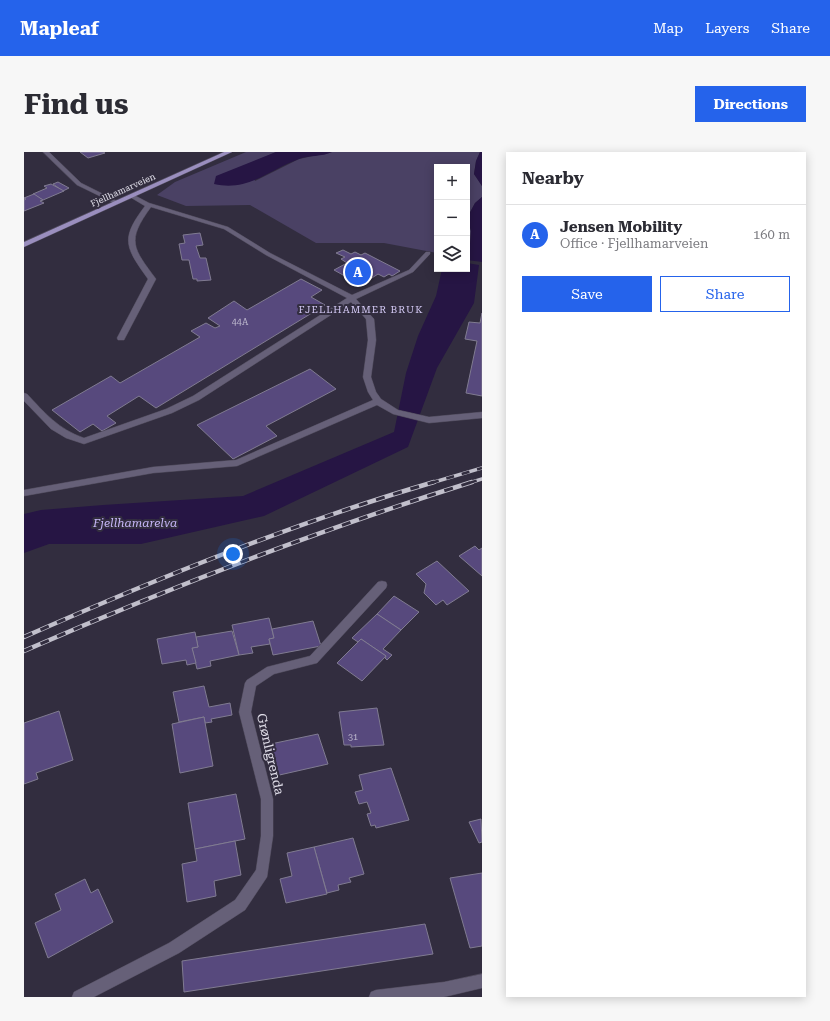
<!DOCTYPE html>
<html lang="en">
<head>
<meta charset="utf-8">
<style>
	body { margin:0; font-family:"Roboto Serif",serif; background:#f7f7f7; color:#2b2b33 }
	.controls { position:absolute; right:12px; top:12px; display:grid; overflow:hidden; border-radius:0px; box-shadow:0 2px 10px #0003 }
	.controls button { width:36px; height:36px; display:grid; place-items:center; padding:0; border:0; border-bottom:1px solid #e1e1e2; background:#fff; color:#2b2b33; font:20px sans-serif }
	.you { position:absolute; left:209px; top:402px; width:14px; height:14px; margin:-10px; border:3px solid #fff; border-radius:50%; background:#1a73e8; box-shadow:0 0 0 6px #1a73e833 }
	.badge { display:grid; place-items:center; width:26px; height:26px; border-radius:50%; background:#2563eb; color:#fff; font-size:13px; font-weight:700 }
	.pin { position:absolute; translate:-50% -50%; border:2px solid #fff; box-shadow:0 1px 4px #0006 }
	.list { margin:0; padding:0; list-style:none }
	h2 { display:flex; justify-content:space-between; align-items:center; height:52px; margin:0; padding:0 16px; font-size:17px }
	h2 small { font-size:13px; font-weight:400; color:#7c7c81 }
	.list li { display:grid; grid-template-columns:26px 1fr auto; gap:12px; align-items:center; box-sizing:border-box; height:60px; padding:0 16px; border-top:1px solid #e1e1e2 }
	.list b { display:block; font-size:15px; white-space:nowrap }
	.list p { margin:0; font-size:13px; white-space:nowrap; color:#7c7c81 }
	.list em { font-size:13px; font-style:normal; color:#7c7c81 }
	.actions { display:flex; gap:8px; padding:12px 16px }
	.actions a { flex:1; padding:9px 0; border:1px solid #2563eb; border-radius:0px; text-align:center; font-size:14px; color:#2563eb }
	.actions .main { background:#2563eb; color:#fff }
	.icon { flex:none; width:22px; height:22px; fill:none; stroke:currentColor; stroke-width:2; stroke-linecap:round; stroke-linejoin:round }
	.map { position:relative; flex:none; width:458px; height:845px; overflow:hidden; border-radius:0px }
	header { display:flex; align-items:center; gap:24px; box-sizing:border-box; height:56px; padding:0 20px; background:#2563eb; color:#fff }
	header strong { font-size:19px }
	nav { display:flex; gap:22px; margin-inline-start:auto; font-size:14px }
	.intro { display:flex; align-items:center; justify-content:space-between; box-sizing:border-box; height:96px; padding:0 24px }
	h1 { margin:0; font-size:28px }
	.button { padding:10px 18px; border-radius:0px; background:#2563eb; color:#fff; font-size:14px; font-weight:700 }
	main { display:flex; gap:24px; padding:0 24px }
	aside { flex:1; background:#fff; border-radius:0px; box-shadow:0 2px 10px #0003 }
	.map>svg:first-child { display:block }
	.green { fill:#4a4164 }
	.water { fill:#261544 }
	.building { fill:#57497d; stroke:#807b91 }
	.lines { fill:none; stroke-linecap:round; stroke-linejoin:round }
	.minor-casing { stroke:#4e495a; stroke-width:1 }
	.major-casing { stroke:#4e495a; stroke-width:1 }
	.minor { fill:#666078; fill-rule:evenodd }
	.major { fill:#9a8ebe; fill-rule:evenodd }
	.rail-far1-casing { stroke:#c1bfcb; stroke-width:3.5 }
	.rail-casing { stroke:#c1bfcb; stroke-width:4.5 }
	.rail-far1 { stroke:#322d3f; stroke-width:2.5; stroke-dasharray:8; stroke-linecap:butt }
	.rail { stroke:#322d3f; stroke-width:3; stroke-dasharray:9; stroke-linecap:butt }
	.labels { text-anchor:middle; stroke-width:4; stroke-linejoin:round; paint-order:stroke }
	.far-street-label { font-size:9px; fill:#e0dee9; stroke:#322d3f }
	.number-label { font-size:9px; fill:#beb9ce }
	.far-neighbourhood-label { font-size:10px; letter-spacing:1px; fill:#d4caf5; stroke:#322d3f }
	.water-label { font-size:12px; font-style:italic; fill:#c6b6f7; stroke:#322d3f }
	.near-street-label { font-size:13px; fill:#e0dee9; stroke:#322d3f }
</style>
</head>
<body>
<header>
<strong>Mapleaf</strong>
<nav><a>Map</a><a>Layers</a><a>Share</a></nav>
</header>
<div class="intro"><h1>Find us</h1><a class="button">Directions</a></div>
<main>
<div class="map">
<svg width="458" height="845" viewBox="0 0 458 845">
	<rect width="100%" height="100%" fill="#322d3f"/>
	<path class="green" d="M 222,0 L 252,0 L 225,12 L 231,29 L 275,7 L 308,0 L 456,0 L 452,9 L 450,22 L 458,34 L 458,45 L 451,51 L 443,66 L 447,79 L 446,92 L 443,94 L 443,15 L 413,15 L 413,101 L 360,91 L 292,91 L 226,53 L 162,54 L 133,43 L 151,30 Z"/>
	<g class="water">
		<path d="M 252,0 L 308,0 C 298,5 285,3 275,7 C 245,18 224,40 190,32 L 192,24 Z"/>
		<path d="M 456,0 L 458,0 L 458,34 L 450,22 L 452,9 Z"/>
		<path d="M 458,45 L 458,110 L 443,108 L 443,94 L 446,92 L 447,79 L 443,66 L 451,51 Z"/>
		<path d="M 443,111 L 455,113 L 450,151 L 413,216 L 384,295 L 240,364 L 117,392 L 25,392 L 0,401 L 0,362 L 17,358 L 79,353 L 219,344 L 370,280 L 382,221 L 394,184 L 412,144 L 418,117 L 443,117 Z"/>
	</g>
	<g class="building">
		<path d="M 56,0 L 79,0 L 81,1 L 64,6 Z"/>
		<path d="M 34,30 L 45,36 L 39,39 L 29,32 Z"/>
		<path d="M 27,32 L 40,39 L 19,48 L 9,42 L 23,36 L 20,34 Z"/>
		<path d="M 10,42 L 19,48 L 16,49 L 20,51 L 0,59 L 0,48 L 2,47 L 0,46 Z"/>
		<path d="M 176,81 L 179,93 L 172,94 L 176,106 L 182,106 L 187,128 L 173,129 L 173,127 L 169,127 L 165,108 L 158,108 L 155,92 L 161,91 L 159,83 Z"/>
		<path d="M 319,98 L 327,102 L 331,100 L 337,103 L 341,101 L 376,119 L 368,124 L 365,122 L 360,125 L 354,122 L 337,133 L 310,118 L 323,111 L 317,107 L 321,105 L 312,101 Z"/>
		<path d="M 277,127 L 298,138 L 287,145 L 301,153 L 132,256 L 115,244 L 83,264 L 92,271 L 78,279 L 69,272 L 56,280 L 28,258 L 87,224 L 96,231 L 176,185 L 167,179 L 182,171 L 191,176 L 196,174 L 184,166 L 210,149 L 223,158 Z"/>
		<path d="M 458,161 L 458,244 L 442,241 L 453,189 L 441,187 L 445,170 L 456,171 Z"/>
		<path d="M 286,217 L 312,237 L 242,274 L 253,284 L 209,307 L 173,273 Z"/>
		<path d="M 451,394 L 455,398 L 458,396 L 458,424 L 435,404 Z"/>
		<path d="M 413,409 L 445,439 L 423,453 L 419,448 L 412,453 L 400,441 L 402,432 L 392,422 Z"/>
		<path d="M 370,444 L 395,460 L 377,478 L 353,462 Z"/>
		<path d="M 353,462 L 377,478 L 359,497 L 368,503 L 363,508 L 361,506 L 362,504 L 337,487 L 334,490 L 328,486 Z"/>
		<path d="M 245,466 L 250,486 L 245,487 L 246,492 L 227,495 L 229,501 L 215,503 L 208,473 Z"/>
		<path d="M 289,469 L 297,494 L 249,503 L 245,487 L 250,486 L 248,477 Z"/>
		<path d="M 208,479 L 215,503 L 186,509 L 187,514 L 173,517 L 168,496 L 174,495 L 172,485 Z"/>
		<path d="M 171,480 L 174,495 L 168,496 L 172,511 L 163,513 L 162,508 L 138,512 L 133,487 Z"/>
		<path d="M 337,487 L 362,504 L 338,529 L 313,511 Z"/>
		<path d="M 180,534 L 185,555 L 206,551 L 208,563 L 187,567 L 188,570 L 181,571 L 180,565 L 155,570 L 149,540 Z"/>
		<path d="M 353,556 L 360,593 L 327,595 L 327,593 L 320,593 L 315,560 Z"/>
		<path d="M 35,559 L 49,608 L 12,621 L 14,627 L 0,632 L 0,571 Z"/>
		<path d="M 180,565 L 189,614 L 156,621 L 148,572 Z"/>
		<path d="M 294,582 L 304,612 L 251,624 L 242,593 Z"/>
		<path d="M 367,616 L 385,668 L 352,676 L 351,673 L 347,674 L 343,662 L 347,661 L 343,650 L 335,652 L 331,640 L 339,638 L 335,623 Z"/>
		<path d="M 212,642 L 221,687 L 171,697 L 164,651 Z"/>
		<path d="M 457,667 L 458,690 L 455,691 L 445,670 Z"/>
		<path d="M 329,686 L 340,722 L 325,726 L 327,730 L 314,733 L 315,738 L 303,741 L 290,695 Z"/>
		<path d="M 211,689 L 217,723 L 190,729 L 192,744 L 163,750 L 158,712 L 173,709 L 171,697 Z"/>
		<path d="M 290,695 L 303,742 L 262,751 L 256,727 L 268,724 L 263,701 Z"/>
		<path d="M 458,721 L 458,794 L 446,796 L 426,726 Z"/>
		<path d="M 61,727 L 67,741 L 74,737 L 89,770 L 24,806 L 11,771 L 37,758 L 31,742 Z"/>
		<path d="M 401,772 L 409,802 L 160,840 L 158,809 Z"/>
	</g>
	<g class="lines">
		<g class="minor-casing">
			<g id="minor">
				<path d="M 19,0 L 25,0 L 57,31 L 95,50 L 90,51 L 53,33 Z"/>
				<path d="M 108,42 L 125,51 L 204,75 L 246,101 L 328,143 L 385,118 L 402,100 L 406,100 L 406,102 L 389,120 L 332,147 L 350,167 L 352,188 L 347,225 L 352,240 L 357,247 L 374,258 L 405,265 L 458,260 L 458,266 L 405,271 L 369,262 L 353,253 L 213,314 L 129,321 L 0,344 L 0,338 L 129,315 L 212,308 L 349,248 L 344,240 L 339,225 L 344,188 L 342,167 L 327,150 L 175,248 L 148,261 L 60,292 L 42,286 L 27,277 L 0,249 L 0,241 L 3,242 C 21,261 34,277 60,286 L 142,257 L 169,244 L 323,146 L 242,103 L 200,77 L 127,55 C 102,89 109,96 132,127 L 101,186 L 100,188 L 94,188 L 93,186 L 124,127 C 101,95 96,87 121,54 L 106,45 L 105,44 Z"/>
				<path d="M 358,429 L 362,430 L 363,433 L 362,436 L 293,511 L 250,522 L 232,534 L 227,560 L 249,647 L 249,684 L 243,725 L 221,758 L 155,801 L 70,845 L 48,845 L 50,840 L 145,791 L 211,748 L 232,718 L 237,684 L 237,647 L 215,560 L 221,531 L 223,528 L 243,515 L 286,504 L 354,430 Z"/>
				<path d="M 458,822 L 458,836 L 420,845 L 345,845 L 347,840 L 352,838 L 420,830 Z"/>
			</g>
		</g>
		<g class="major-casing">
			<path id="major" d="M 200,0 L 208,0 L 0,95 L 0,90 Z"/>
		</g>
		<use href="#minor" class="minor"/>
		<use href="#major" class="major"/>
		<g class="rail-far1-casing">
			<g id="rail-far1">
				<path d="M 407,331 L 458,316"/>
				<path d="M 445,331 L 458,327"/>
			</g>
		</g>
		<g class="rail-casing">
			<g id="rail">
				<path d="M 0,485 C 134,426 270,371 410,330"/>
				<path d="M 0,499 C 147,435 295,378 448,330"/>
			</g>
		</g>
		<use href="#rail-far1" class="rail-far1"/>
		<use href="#rail" class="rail"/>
	</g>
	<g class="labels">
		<g class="far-street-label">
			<text transform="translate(99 38) rotate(-24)" y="3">Fjellhamarveien</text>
		</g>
		<g class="number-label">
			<text x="216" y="173">44A</text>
			<text x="329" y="588">31</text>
		</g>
		<g class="far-neighbourhood-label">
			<text x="337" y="161">FJELLHAMMER BRUK</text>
		</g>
		<g class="water-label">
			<text x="111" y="375">Fjellhamarelva</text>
		</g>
		<g class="near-street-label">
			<text transform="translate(247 602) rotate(77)" y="5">Grønligrenda</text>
		</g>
	</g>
</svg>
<div class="controls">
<button>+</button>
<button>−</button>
<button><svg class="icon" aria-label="layers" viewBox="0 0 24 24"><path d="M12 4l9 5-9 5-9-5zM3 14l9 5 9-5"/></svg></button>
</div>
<div class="you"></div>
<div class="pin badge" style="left:334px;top:120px">A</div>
</div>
<aside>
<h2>Nearby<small></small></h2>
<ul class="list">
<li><span class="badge">A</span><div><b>Jensen Mobility</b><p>Office · Fjellhamarveien</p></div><em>160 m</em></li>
</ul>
<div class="actions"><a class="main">Save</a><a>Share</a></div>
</aside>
</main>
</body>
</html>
